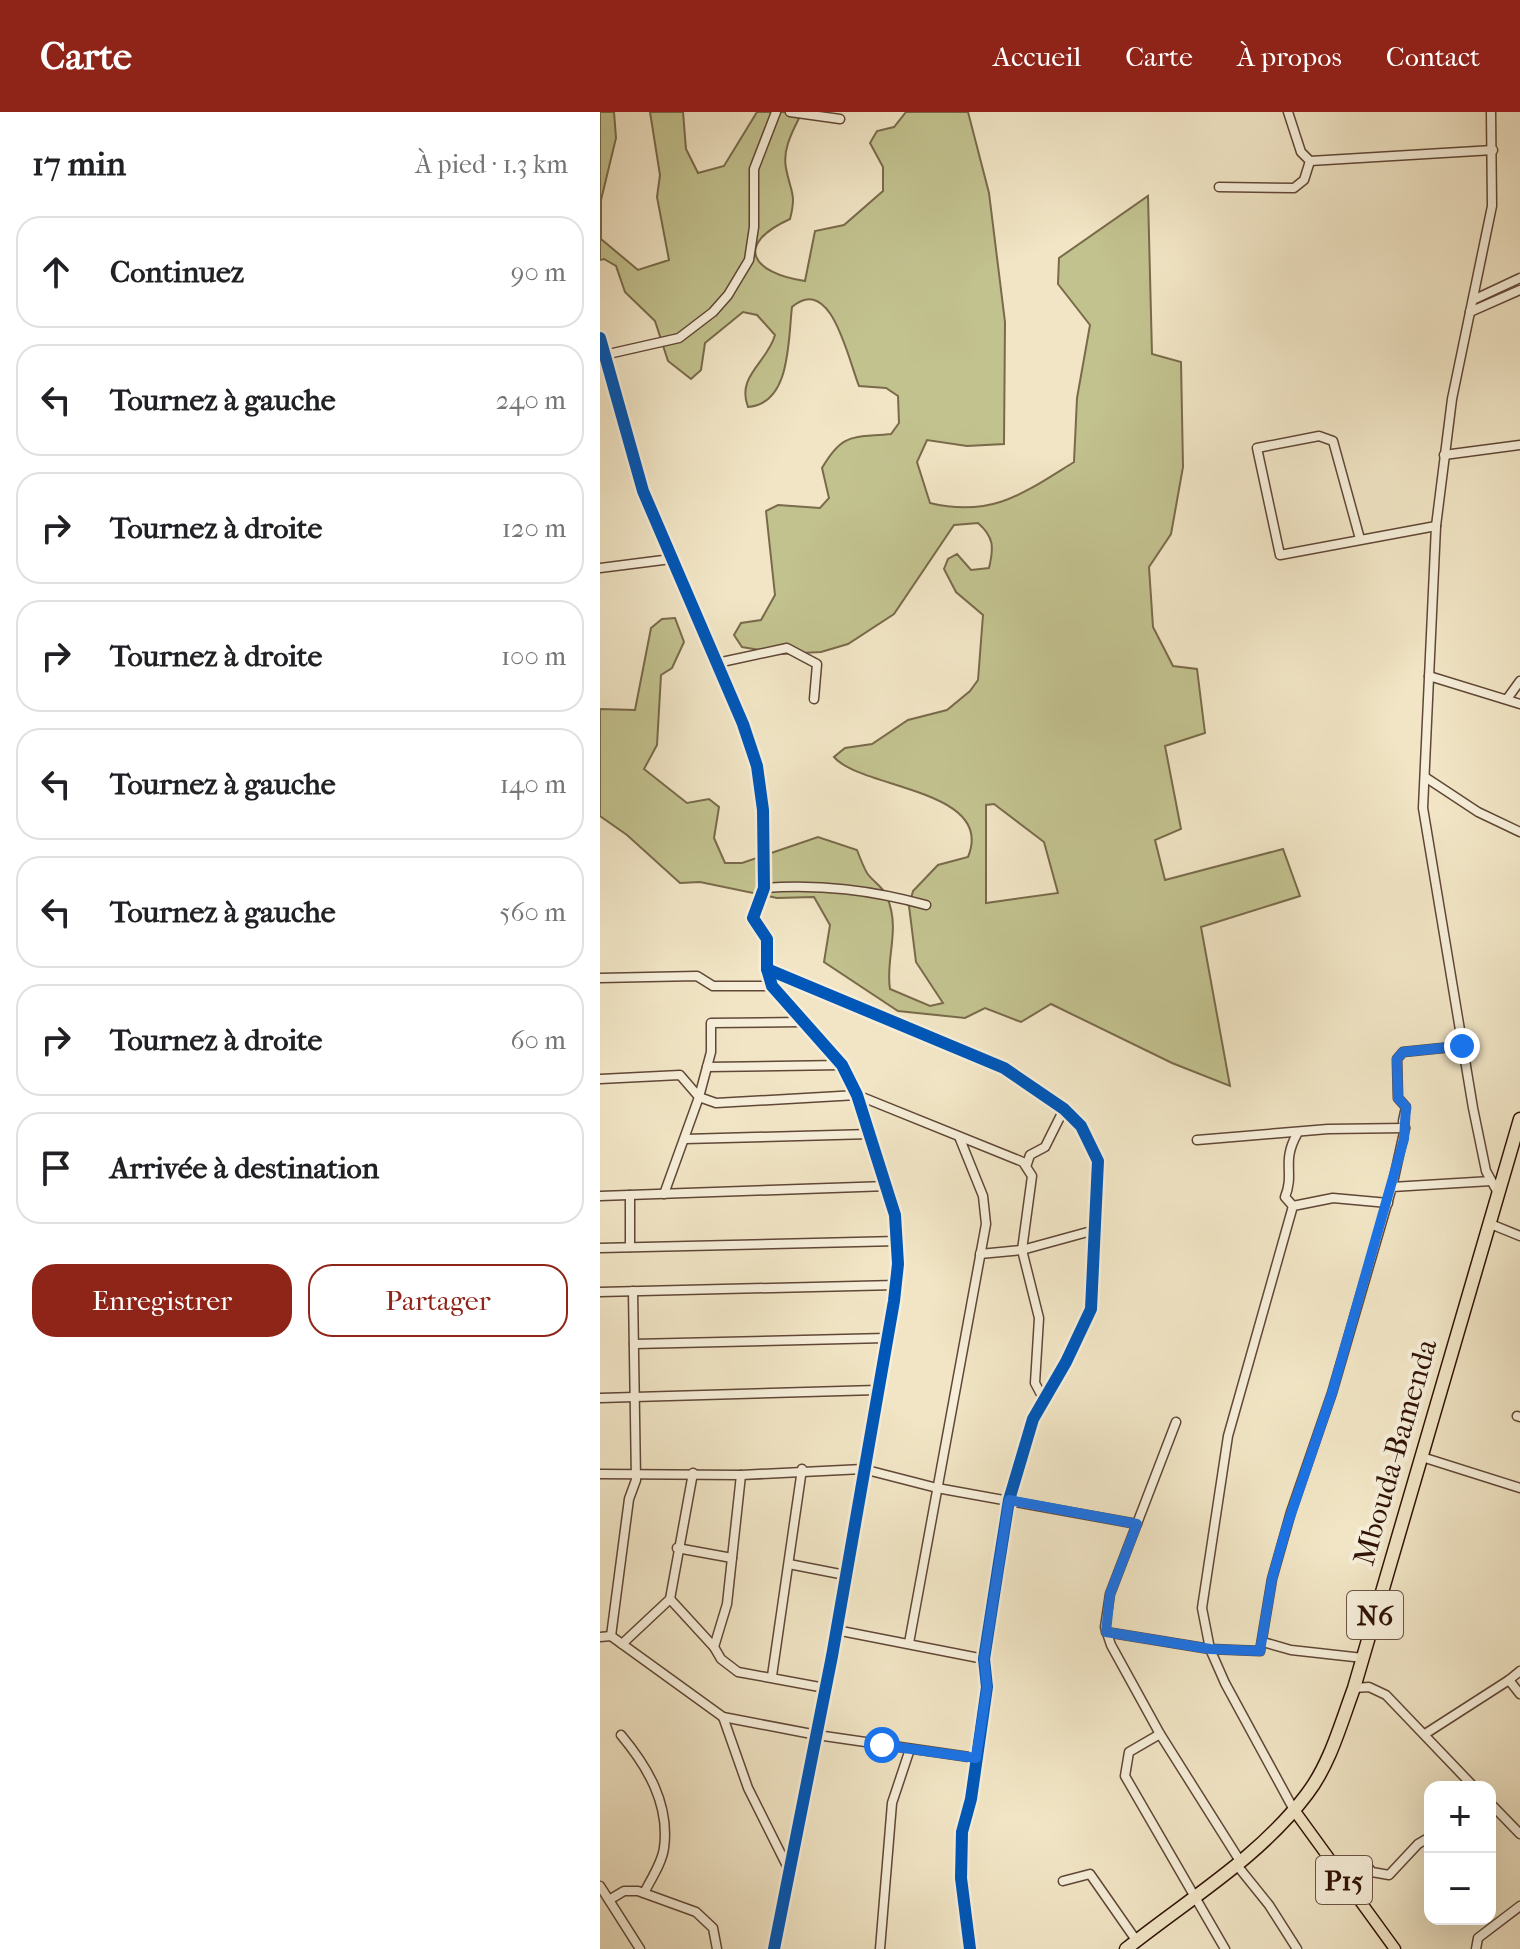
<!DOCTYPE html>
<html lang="fr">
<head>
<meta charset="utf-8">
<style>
	body { margin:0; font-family:"IM FELL French Canon",serif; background:#f2f2f2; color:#202124 }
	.controls { position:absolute; right:24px; bottom:24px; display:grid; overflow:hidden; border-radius:16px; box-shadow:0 8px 32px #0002 }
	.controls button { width:72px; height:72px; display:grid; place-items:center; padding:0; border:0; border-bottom:2px solid #e0e0e0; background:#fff; color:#202124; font:40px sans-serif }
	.stop { position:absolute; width:24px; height:24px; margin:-18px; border:6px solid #1a73e8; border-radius:50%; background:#fff }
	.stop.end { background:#1a73e8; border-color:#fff; box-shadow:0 2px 8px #0008 }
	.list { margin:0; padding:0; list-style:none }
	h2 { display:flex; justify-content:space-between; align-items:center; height:104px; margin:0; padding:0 32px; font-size:34px }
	h2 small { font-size:26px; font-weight:400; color:#757577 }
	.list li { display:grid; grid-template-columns:52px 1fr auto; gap:24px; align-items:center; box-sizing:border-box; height:112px; margin:0 16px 16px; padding:0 16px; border:2px solid #e0e0e0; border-radius:24px }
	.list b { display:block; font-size:30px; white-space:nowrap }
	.list em { font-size:26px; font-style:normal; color:#757577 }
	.actions { display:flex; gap:16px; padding:24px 32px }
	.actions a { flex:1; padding:18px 0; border:2px solid #8f2418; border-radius:24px; text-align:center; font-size:28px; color:#8f2418 }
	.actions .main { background:#8f2418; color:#fff }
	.icon { flex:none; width:44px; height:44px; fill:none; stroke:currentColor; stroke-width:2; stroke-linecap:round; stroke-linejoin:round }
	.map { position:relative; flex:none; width:920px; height:1837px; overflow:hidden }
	header { display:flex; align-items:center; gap:48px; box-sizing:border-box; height:112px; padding:0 40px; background:#8f2418; color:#fff }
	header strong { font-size:38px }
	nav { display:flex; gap:44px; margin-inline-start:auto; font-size:28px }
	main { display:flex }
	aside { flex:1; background:#fff }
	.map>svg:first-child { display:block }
	.green { fill:#c2c28f; stroke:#796a4a; stroke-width:2; fill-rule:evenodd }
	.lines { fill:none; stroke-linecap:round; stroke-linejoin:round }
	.minor-casing { stroke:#604736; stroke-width:11 }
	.major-casing { stroke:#301206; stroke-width:13 }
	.highway-casing { stroke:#301206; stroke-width:15 }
	.minor { stroke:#f6eed9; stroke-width:8 }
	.major { stroke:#f1e5c5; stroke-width:10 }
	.highway { stroke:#f1e5c5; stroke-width:12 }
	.cycleway-casing { stroke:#f6eed9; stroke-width:17 }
	.cycleway { stroke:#0057b8; stroke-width:12 }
	.route { stroke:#1a73e8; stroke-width:10 }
	.labels { text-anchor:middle; stroke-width:8; stroke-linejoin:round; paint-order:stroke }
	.shield { fill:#f6eed9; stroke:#6b5445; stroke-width:2 }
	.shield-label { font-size:28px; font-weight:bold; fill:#301206 }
	.street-label { font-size:30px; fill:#301206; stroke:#f6eed9 }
</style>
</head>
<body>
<header>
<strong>Carte</strong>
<nav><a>Accueil</a><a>Carte</a><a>À propos</a><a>Contact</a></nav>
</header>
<main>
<aside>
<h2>17 min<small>À pied · 1.3 km</small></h2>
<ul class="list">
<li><svg class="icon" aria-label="ahead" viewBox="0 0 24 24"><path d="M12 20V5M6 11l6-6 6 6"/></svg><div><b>Continuez</b></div><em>90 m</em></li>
<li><svg class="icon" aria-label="left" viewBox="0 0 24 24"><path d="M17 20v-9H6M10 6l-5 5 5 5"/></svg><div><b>Tournez à gauche</b></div><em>240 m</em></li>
<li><svg class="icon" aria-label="right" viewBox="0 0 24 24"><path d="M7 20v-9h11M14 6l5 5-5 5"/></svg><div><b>Tournez à droite</b></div><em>120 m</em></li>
<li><svg class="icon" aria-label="right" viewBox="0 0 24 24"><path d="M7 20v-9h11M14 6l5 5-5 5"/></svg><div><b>Tournez à droite</b></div><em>100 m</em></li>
<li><svg class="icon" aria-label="left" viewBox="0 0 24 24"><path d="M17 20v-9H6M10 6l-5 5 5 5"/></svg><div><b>Tournez à gauche</b></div><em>140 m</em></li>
<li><svg class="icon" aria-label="left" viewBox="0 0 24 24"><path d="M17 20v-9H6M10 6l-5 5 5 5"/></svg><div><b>Tournez à gauche</b></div><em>560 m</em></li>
<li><svg class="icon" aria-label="right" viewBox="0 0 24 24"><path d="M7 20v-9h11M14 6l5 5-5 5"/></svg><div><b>Tournez à droite</b></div><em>60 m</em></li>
<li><svg class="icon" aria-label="arrive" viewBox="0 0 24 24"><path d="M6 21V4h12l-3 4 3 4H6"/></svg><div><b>Arrivée à destination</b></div></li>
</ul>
<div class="actions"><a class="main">Enregistrer</a><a>Partager</a></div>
</aside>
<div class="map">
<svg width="920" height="1837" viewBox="0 0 920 1837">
	<rect width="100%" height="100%" fill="#f1e5c5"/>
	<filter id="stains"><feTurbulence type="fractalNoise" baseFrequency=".0025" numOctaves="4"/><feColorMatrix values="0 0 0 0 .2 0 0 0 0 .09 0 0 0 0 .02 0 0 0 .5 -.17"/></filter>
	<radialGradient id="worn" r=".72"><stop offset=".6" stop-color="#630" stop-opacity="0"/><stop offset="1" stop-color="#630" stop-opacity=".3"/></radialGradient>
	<path class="green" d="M 0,0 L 14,0 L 16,26 L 1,88 L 1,127 L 38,158 L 69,148 L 57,85 L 60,63 L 50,0 L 83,0 L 86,37 L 98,61 L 124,54 L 157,0 L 202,0 C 194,17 182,36 186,56 C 190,79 197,81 190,107 C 133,133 152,161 205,169 L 215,119 L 244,113 L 283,79 L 283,55 L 270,31 L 277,19 L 294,15 L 306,0 L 368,0 L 389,81 L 405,210 L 404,332 L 367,334 L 327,328 L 317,350 L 330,391 C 392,406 424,381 474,350 L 477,286 L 490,213 L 458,172 L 459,146 L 548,84 L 552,242 L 581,250 L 583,355 L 571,422 L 549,455 L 553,515 L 573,554 L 597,557 L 605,621 L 565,634 L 581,717 L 555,728 L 565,768 L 683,737 L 700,784 L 601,815 L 630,974 L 572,951 L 451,892 L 421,910 L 385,896 L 365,906 L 298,899 L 224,850 L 230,813 L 214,785 L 177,786 L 100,770 L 80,771 L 27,723 L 0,704 L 0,597 L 35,598 L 51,516 L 62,507 L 75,506 L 84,530 L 72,556 L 61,563 L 57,633 L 44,657 L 87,691 L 109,687 L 119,695 L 114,726 L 125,751 L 142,751 L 218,725 L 257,738 C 260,746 263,754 267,761 C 273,770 284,775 287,785 C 301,818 285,847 290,877 L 330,894 L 343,891 L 316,850 L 309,794 L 313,779 L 338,753 L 368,745 C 396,677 261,677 234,645 L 245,636 L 272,632 L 308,608 L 347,598 L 370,579 L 378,568 L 383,503 L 356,480 L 344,457 L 348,447 L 357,442 L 371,458 L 389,456 C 394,435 394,425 378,411 L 354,413 L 294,502 L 248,532 L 221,540 L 182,542 L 142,535 L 134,523 L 141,511 L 161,508 L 175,483 L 166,399 L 178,393 L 220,396 L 229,386 L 222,356 C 243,320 252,326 291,322 L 299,311 L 298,284 L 286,276 L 259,274 C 248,247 231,161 192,195 C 188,228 191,292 148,295 C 136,264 167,251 175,223 L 157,203 L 143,200 L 105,231 L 101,258 L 91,267 L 68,249 L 55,209 L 25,180 L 16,154 L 4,147 L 0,148 ZM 394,692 L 444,730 L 458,781 L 386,791 L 386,693 Z"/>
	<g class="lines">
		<g class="minor-casing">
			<g id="minor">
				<path d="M 190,0 L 240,7"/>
				<path d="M 688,0 L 701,40 L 710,49 L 893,38"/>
				<path d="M 891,0 L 892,94 L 852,287 L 836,414 L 823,696 L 873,996 L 886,1059 L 897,1079"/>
				<path d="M 619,75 L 694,76 L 704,68 L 710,49"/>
				<path d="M 873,188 L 920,166"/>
				<path d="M 870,200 L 920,178"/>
				<path d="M 0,226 L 43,379 L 143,612 L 157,654 L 163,698 L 164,776 L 153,806 L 167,827 L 167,857 L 172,874 L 242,953 L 257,983 L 295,1103 L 298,1152 L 294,1189 L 232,1544 L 174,1837"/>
				<path d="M 4,243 L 79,226 L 113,200 L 128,183 L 149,148 L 154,115 L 154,57 L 176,0"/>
				<path d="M 844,343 L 920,333"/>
				<path d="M 760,427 L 733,329 L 719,324 L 657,336 L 680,443 L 836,414"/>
				<path d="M 0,456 L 71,447"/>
				<path d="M 117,551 L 187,536 L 217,552 L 214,587"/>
				<path d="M 829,564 L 920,592"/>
				<path d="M 907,587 L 920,569"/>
				<path d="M 825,665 L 878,700 L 920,720"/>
				<path d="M 164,776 C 221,772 271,778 326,793"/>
				<path d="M 167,857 L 404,956 L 464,997 L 481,1014 L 498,1049 L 491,1197 L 466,1250 L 433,1307 L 409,1388 L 398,1457 L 384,1547 L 387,1575 L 371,1687 L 362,1720 L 361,1766 L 370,1837"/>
				<path d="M 0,866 L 97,864 L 113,874 L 172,874"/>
				<path d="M 107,955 L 242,953"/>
				<path d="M 0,967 L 80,963 L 99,985 L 116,991 L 257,983 L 423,1050 L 432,1064 L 422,1138 L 439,1206 L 435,1271 L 443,1286"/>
				<path d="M 85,1027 L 271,1022"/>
				<path d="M 597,1028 L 728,1017 L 805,1016"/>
				<path d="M 427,1052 L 430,1043 L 445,1035 L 464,997"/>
				<path d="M 792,1075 L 805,1016 L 803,1009 L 806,995 L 798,986 L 797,947 L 803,940 L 862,934"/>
				<path d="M 64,1082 L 99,985 L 111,940 L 111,911 L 201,910"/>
				<path d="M 30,1083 L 30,1135"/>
				<path d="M 0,1084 L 288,1074"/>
				<path d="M 693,1094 L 685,1085 C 695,1060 681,1051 697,1022"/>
				<path d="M 888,1111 L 920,1124"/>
				<path d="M 0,1136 L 298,1129"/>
				<path d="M 380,1142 L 422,1138 L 495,1118"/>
				<path d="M 0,1180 L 296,1173"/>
				<path d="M 34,1232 L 286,1226"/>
				<path d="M 0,1286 L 277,1278"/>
				<path d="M 917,1304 L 920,1305"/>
				<path d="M 576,1310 L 510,1482 L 505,1515 L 511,1533 L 560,1622 L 640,1749"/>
				<path d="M 822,1345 L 920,1376"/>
				<path d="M 0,1362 L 141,1363 L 263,1357 L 337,1376 L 537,1412"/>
				<path d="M 141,1363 L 127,1492 L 114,1535 L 121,1547 L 138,1560 L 225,1576"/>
				<path d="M 77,1436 L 132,1446"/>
				<path d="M 189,1452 L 245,1463"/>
				<path d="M 70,1487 L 114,1535"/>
				<path d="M 236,1518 L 384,1547"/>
				<path d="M 506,1520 L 610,1537 L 660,1539 L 672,1467 L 691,1400 L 732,1281 L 792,1075 L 891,1069"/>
				<path d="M 11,1524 L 29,1387 L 36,1368 L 33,1179"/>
				<path d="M 0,1525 L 11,1524 L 123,1605 L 217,1623 L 376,1646"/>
				<path d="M 663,1530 L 691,1538 L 763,1546"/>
				<path d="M 309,1531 L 386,1112 L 383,1084 L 360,1027"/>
				<path d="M 22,1532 L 70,1487 L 93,1361"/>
				<path d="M 172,1564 L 202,1357"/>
				<path d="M 909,1568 L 920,1559"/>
				<path d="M 754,1576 L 769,1575 L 786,1583 L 874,1675"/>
				<path d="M 123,1605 L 148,1676 L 187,1754"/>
				<path d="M 560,1622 L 529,1640 L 525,1664 L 625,1837"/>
				<path d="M 825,1622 L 909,1568 L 920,1582"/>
				<path d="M 21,1623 C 47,1654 70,1692 64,1736 C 62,1751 51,1767 44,1781"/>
				<path d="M 890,1691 L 920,1722"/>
				<path d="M 694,1698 L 625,1571 L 610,1537 L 602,1496 L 628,1324 L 693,1094 L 733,1086 L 788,1091"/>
				<path d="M 764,1750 L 772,1760 L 789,1763 L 818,1732 L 830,1725"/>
				<path d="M 636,1752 L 669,1793 L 697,1837"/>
				<path d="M 463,1769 L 490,1762 L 536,1828"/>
				<path d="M 0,1774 L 40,1837"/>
				<path d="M 9,1788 L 24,1779 L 38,1779 L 96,1800 L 113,1816 L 117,1837"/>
				<path d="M 280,1837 L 292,1691 L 310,1637"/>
				<path d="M 876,1837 L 878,1826 L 920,1794"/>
			</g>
		</g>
		<g class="major-casing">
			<path id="major" d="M 694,1698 L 795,1837"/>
		</g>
		<g class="highway-casing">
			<path id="highway" d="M 526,1837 C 587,1788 659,1746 707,1682 C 730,1652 741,1611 754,1576 L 920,1007"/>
		</g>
		<use href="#minor" class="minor"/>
		<use href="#major" class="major"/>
		<use href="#highway" class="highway"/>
		<g class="cycleway-casing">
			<g id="cycleway">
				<path d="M 0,226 L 43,379 L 143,612 L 157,654 L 163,698 L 164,776 L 153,806 L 167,827 L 167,857 L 172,874 L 242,953 L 257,983 L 295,1103 L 298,1152 L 294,1189 L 232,1544 L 174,1837"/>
				<path d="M 167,857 L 404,956 L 464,997 L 481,1014 L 498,1049 L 491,1197 L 466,1250 L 433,1307 L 409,1388 L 398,1457 L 384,1547 L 387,1575 L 371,1687 L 362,1720 L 361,1766 L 370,1837"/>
			</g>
		</g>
		<use href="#cycleway" class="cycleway"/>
	</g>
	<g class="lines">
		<path class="route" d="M 282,1633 L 376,1646 L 387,1575 L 384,1547 L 409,1388 L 537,1412 L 510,1482 L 506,1520 L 610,1537 L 660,1539 L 672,1467 L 686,1417 L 732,1281 L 804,1027 L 806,995 L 798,986 L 797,947 L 803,940 L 862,934"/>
	</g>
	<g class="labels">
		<g class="shield">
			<rect x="747" y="1479" width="56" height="48" rx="6"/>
			<rect x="716" y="1744" width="56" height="48" rx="6"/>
		</g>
		<g class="shield-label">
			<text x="775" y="1513">N6</text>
			<text x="744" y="1778">P15</text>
		</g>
		<g class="street-label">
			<text transform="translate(795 1340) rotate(-74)" y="10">Mbouda-Bamenda</text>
		</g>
	</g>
	<rect width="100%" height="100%" filter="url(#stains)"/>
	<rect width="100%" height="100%" fill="url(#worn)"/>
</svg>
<div class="controls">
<button>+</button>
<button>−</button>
</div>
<div class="stop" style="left:282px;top:1633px"></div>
<div class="stop end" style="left:862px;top:934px"></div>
</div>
</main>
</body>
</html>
